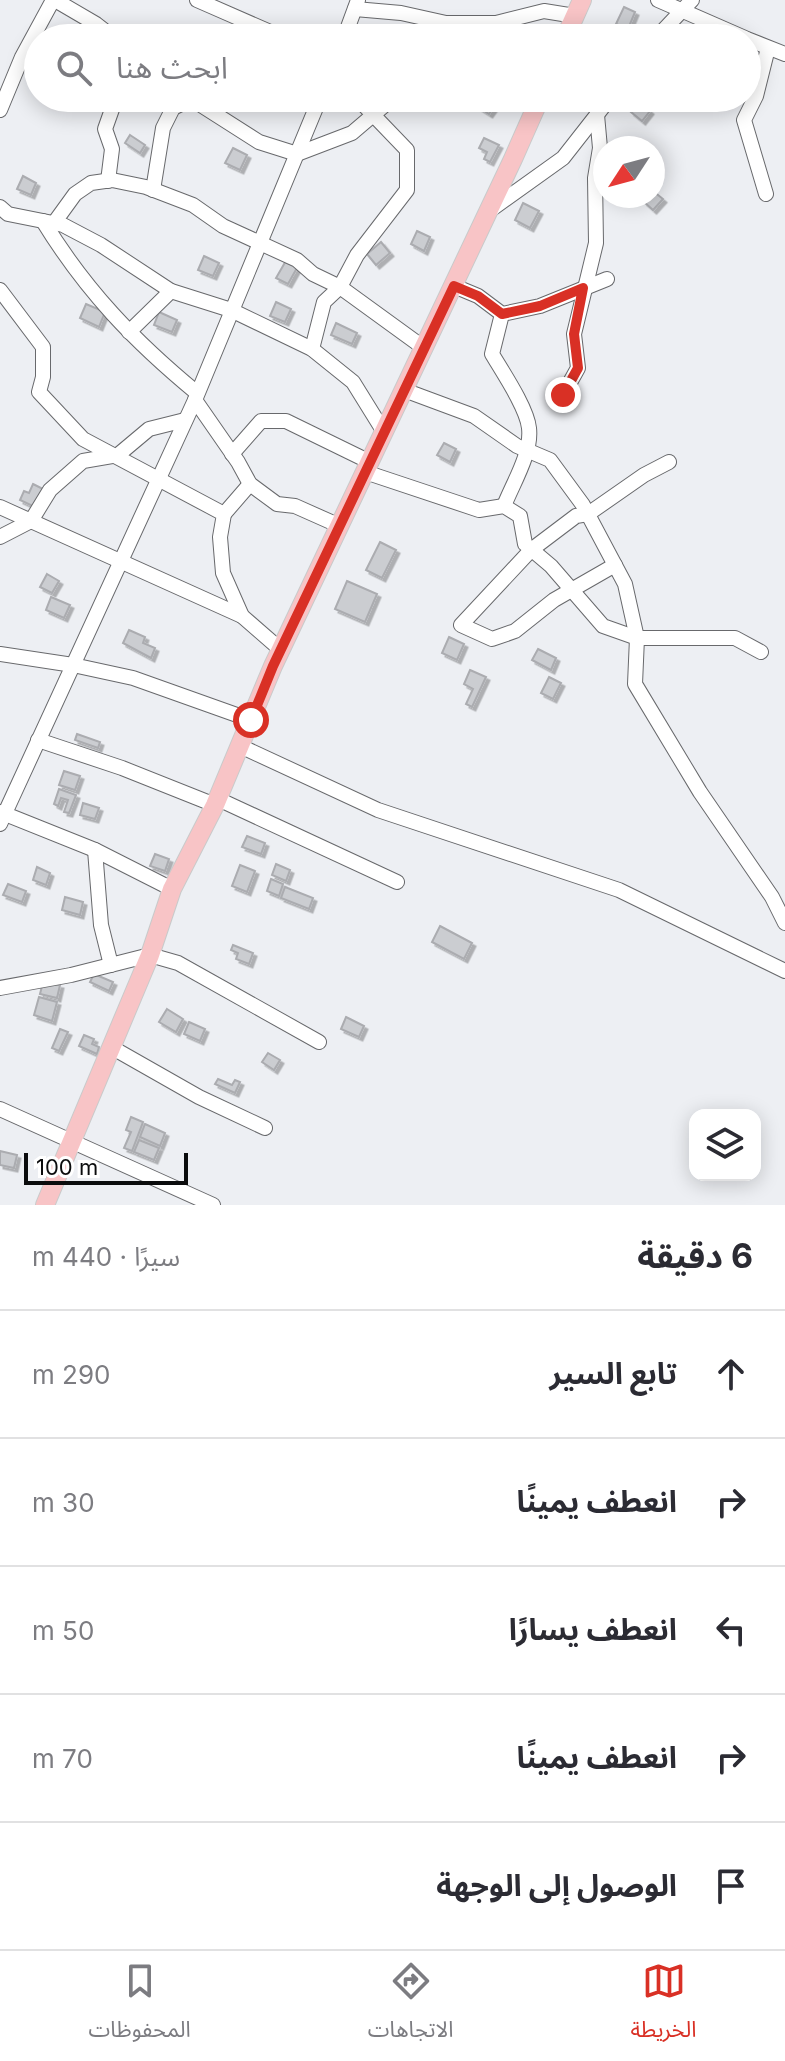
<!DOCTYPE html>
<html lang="ar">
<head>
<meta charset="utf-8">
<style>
	body { margin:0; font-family:Inter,"Noto Sans Arabic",sans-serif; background:#f2f2f3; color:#2b2b33; direction:rtl }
	.controls { position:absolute; right:24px; bottom:24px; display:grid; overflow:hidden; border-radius:16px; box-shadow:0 4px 20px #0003 }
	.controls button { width:72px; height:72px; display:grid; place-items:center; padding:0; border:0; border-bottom:2px solid #e1e1e2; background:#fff; color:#2b2b33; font:40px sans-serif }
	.compass { position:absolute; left:593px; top:136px; width:72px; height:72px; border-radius:50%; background:#fff; box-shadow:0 4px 20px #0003; rotate:234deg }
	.scale { position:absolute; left:24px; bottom:20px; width:164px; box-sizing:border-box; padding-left:8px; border:4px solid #0b0c0d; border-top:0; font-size:22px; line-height:28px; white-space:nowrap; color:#0b0c0d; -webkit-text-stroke:6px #fff; paint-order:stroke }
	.stop { position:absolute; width:24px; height:24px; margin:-18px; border:6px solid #d93025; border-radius:50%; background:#fff }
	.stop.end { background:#d93025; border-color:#fff; box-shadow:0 2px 8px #0008 }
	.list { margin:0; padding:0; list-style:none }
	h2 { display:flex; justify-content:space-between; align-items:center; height:104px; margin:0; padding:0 32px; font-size:34px }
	h2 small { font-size:26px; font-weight:400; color:#7c7c81 }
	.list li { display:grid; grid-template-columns:52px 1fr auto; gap:24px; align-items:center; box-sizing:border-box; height:128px; padding:0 32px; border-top:2px solid #e1e1e2 }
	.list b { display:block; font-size:30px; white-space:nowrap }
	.list em { font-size:26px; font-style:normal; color:#7c7c81 }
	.icon { flex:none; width:44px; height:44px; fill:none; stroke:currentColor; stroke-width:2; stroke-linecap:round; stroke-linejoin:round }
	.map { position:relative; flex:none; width:785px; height:1205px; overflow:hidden; direction:ltr }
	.search { position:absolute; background:#fff; box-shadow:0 4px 20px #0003; left:24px; right:24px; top:24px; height:88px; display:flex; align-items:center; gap:20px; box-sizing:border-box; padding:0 28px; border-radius:44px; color:#7c7c81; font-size:30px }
	.sheet { height:744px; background:#fff }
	nav { display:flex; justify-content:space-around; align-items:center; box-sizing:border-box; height:112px; border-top:2px solid #e1e1e2; background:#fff; font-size:22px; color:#7c7c81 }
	nav a { display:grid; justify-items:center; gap:4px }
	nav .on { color:#d93025 }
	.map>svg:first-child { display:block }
	.building { fill:#cbcdd1; stroke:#abacb0; stroke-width:2; filter:url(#shadow) }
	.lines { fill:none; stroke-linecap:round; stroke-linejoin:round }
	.minor-casing { stroke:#68696c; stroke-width:16 }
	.major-casing { stroke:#c9caca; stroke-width:20 }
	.minor { stroke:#fff; stroke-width:14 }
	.major { stroke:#f8c4c6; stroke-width:18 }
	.route { stroke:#d93025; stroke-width:10 }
</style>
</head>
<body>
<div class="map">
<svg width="785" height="1205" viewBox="0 0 785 1205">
	<defs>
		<filter id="shadow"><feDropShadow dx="3.5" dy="3.5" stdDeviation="0" flood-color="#0004"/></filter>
	</defs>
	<rect width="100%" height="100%" fill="#edeff3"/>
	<g class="building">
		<path d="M 624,7 L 635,12 L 628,29 L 616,24 Z"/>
		<path d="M 485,98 L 499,100 L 489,114 L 478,107 Z"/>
		<path d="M 639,102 L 650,111 L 642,121 L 631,112 Z"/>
		<path d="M 130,135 L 145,145 L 140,153 L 125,143 Z"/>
		<path d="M 484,138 L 499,145 L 490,162 L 484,159 L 487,152 L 479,148 Z"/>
		<path d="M 233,148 L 247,155 L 240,170 L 225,163 Z"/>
		<path d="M 23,176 L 36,183 L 31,195 L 17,189 Z"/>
		<path d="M 653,191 L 663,199 L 653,210 L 644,202 L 649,196 L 653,196 Z"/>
		<path d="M 523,203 L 539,211 L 530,228 L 515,220 Z"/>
		<path d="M 417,231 L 430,237 L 424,251 L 411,244 Z"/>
		<path d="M 381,242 L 390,253 L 376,265 L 367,254 Z"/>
		<path d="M 204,256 L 219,263 L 213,276 L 198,270 Z"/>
		<path d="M 287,259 L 298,266 L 288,284 L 276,278 Z"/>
		<path d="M 276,302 L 291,309 L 285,322 L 270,316 Z"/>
		<path d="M 86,304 L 105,312 L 99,327 L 80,318 Z"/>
		<path d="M 159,312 L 177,320 L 172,332 L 154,325 Z"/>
		<path d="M 336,323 L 357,333 L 352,344 L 331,335 Z"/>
		<path d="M 444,443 L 456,449 L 450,462 L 437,455 Z"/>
		<path d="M 33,484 L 45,490 L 37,508 L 20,500 L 24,491 L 29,493 Z"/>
		<path d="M 380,542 L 396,550 L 382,578 L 366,570 Z"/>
		<path d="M 47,574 L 59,581 L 52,593 L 40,587 Z"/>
		<path d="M 347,581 L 377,594 L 365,622 L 335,609 Z"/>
		<path d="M 51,597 L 70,605 L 64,618 L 46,610 Z"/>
		<path d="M 129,630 L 145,637 L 143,643 L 155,648 L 151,658 L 123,643 Z"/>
		<path d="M 449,637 L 464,644 L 457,660 L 442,653 Z"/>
		<path d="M 538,649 L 556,658 L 551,670 L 532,660 Z"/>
		<path d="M 470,670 L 486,677 L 472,707 L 466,704 L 473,689 L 464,684 Z"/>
		<path d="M 549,677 L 561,683 L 553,699 L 541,693 Z"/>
		<path d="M 77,734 L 100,742 L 98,748 L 75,740 Z"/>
		<path d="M 64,771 L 80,776 L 75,790 L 59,785 Z"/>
		<path d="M 59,789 L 76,795 L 69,813 L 64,812 L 68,800 L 61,798 L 58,806 L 54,804 Z"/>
		<path d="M 83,803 L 99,808 L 95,819 L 80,815 Z"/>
		<path d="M 247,836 L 265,843 L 261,854 L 242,847 Z"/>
		<path d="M 155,854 L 169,859 L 165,871 L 150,866 Z"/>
		<path d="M 276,864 L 290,870 L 286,881 L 272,875 Z"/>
		<path d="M 240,865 L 255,871 L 247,892 L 232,886 Z"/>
		<path d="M 37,867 L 50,873 L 46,885 L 33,880 Z"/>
		<path d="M 271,879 L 283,884 L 279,896 L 267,891 Z"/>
		<path d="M 8,884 L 26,891 L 22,902 L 3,895 Z"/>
		<path d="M 285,887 L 313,898 L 309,909 L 281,898 Z"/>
		<path d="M 65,897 L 83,902 L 80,915 L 62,910 Z"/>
		<path d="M 440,926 L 472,943 L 464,959 L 432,942 Z"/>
		<path d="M 233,945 L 253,953 L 249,964 L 236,959 L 238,953 L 231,950 Z"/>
		<path d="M 94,974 L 113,982 L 109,991 L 90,982 Z"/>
		<path d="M 43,982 L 60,985 L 57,998 L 40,994 Z"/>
		<path d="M 39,997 L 57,1002 L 52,1021 L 34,1015 Z"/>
		<path d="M 167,1009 L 183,1019 L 176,1032 L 159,1022 Z"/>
		<path d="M 346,1017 L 364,1026 L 359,1037 L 341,1029 Z"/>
		<path d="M 189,1022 L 205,1029 L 200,1041 L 184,1034 Z"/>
		<path d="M 60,1029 L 68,1032 L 59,1051 L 52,1048 Z"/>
		<path d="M 84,1035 L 94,1039 L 92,1044 L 99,1047 L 97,1054 L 79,1046 Z"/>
		<path d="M 268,1053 L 280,1060 L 274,1070 L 262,1062 Z"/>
		<path d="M 218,1079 L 232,1085 L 235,1080 L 240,1082 L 235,1093 L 215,1084 Z"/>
		<path d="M 131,1117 L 143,1122 L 132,1151 L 124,1148 L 131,1132 L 126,1130 Z"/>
		<path d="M 145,1124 L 165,1133 L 160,1146 L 140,1137 Z"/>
		<path d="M 139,1140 L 159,1148 L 154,1160 L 134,1152 Z"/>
		<path d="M 0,1151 L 17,1155 L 14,1168 L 0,1165 Z"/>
	</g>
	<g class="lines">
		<g class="minor-casing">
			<g id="minor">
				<path d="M 55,0 L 96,24 L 114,38"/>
				<path d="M 197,0 L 284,38"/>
				<path d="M 658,0 L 745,38"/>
				<path d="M 355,9 L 401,13 L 446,23 L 496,23 L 544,11 L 575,16"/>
				<path d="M 344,38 L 358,0"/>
				<path d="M 656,38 L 692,0"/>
				<path d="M 747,39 L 785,54"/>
				<path d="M 190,98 L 259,142 L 297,154 L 352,133 L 386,104 L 400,98"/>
				<path d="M 0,110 L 22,57 L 53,0"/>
				<path d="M 108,181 L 112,149 L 105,129 L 116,98"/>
				<path d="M 153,190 L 163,128 L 173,108 L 191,99"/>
				<path d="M 766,194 L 744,120 L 756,96 L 768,48"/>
				<path d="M 0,207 L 8,214 L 63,225 L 101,245 L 171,291 L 231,310 L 312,349 L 353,382 L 384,432"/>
				<path d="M 489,211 L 563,158 L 610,98"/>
				<path d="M 43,221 C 86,291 134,341 197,393"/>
				<path d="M 54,223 L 75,194 L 91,183 L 112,180 L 146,187 L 193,205 L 223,226 L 297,260 L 313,274 L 340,287 L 424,348"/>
				<path d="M 454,286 L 478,296 L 502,314 L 540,306 L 607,279"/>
				<path d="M 0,290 L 43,347 L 43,377 L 39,392 L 83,439 L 224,514 L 220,537 L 223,573 L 242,616 L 281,650"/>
				<path d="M 502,314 L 492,354 C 502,371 527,408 529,428 C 532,453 513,483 504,506"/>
				<path d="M 129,332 L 171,291"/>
				<path d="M 312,349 L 324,302 L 340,287 L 357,255 L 407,190 L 407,150 L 357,98"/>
				<path d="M 404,390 L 474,416 L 517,446 L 550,460 L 583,505 L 625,584 L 637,638 L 635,684 L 700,792 L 772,897 L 785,923"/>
				<path d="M 563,395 L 578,368 L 574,334 L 596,243 L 595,178 L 600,148 L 597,115"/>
				<path d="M 195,400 L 238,462 L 250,484 L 277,504 L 295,506 L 340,526"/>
				<path d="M 232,454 L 261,421 L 286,421 L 370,462"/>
				<path d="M 365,472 L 479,510 L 504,506 L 520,516 L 525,544 L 551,566 L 603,626 L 637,638 L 735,638 L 761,652"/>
				<path d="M 0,507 L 242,616"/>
				<path d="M 224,514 L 250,484"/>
				<path d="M 0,537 L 31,521 L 50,490 L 83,461 L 118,455 L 149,429 L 185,420"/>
				<path d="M 615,565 L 554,600 L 515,631 L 492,639 L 461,625 L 531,550 L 576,516 L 588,514 L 644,475 L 669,462"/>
				<path d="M 0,654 L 73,665 L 133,678 L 251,720"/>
				<path d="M 38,740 L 122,768 L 215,805"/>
				<path d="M 240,746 L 378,810 L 619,890 L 785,971"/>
				<path d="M 218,799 L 397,882"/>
				<path d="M 0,812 L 95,850 L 172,889"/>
				<path d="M 0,824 L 195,400 L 320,98"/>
				<path d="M 95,850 L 101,925 L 111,965"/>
				<path d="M 0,988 L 71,975 L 150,955 L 178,963 L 319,1042"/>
				<path d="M 111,1047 L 199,1097 L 265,1128"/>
				<path d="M 0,1109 L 213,1205"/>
			</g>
		</g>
		<g class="major-casing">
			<g id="major">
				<path d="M 565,38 L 582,0"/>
				<path d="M 45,1205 L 150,955 L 172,889 L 215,805 L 273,666 L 513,159 L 540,98"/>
			</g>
		</g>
		<use href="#minor" class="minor"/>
		<use href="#major" class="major"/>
	</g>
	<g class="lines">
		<path class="route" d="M 251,720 L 273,666 L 454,286 L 478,296 L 502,314 L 540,306 L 583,288 L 574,334 L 578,368 L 563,395"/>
	</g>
</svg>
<div class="controls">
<button><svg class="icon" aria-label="layers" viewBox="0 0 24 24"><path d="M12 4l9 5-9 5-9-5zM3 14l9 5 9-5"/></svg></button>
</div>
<svg class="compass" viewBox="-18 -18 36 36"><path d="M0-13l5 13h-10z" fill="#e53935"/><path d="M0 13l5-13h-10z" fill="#7c7c81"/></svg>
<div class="scale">100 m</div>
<div class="stop" style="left:251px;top:720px"></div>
<div class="stop end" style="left:563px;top:395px"></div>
<div class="search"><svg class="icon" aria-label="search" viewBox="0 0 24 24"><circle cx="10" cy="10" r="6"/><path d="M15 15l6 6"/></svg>ابحث هنا</div>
</div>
<section class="sheet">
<h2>6 دقيقة<small>سيرًا · 440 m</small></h2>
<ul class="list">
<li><svg class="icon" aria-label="ahead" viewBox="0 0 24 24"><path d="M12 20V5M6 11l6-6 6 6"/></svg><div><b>تابع السير</b></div><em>290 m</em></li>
<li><svg class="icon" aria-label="right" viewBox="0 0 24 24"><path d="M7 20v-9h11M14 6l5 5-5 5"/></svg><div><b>انعطف يمينًا</b></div><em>30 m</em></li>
<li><svg class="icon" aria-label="left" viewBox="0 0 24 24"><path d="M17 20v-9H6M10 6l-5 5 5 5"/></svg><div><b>انعطف يسارًا</b></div><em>50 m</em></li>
<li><svg class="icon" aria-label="right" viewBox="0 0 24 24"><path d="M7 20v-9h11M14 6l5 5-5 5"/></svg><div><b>انعطف يمينًا</b></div><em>70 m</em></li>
<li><svg class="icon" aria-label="arrive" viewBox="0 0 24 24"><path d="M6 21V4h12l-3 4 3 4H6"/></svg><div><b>الوصول إلى الوجهة</b></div></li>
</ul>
</section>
<nav>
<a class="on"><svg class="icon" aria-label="map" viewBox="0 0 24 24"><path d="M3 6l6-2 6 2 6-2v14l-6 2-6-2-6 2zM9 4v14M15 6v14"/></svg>الخريطة</a>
<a><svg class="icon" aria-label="directions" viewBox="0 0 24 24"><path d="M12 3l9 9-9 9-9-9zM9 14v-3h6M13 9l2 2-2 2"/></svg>الاتجاهات</a>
<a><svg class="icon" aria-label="saved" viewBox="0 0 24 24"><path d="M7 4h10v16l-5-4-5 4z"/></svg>المحفوظات</a>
</nav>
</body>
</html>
